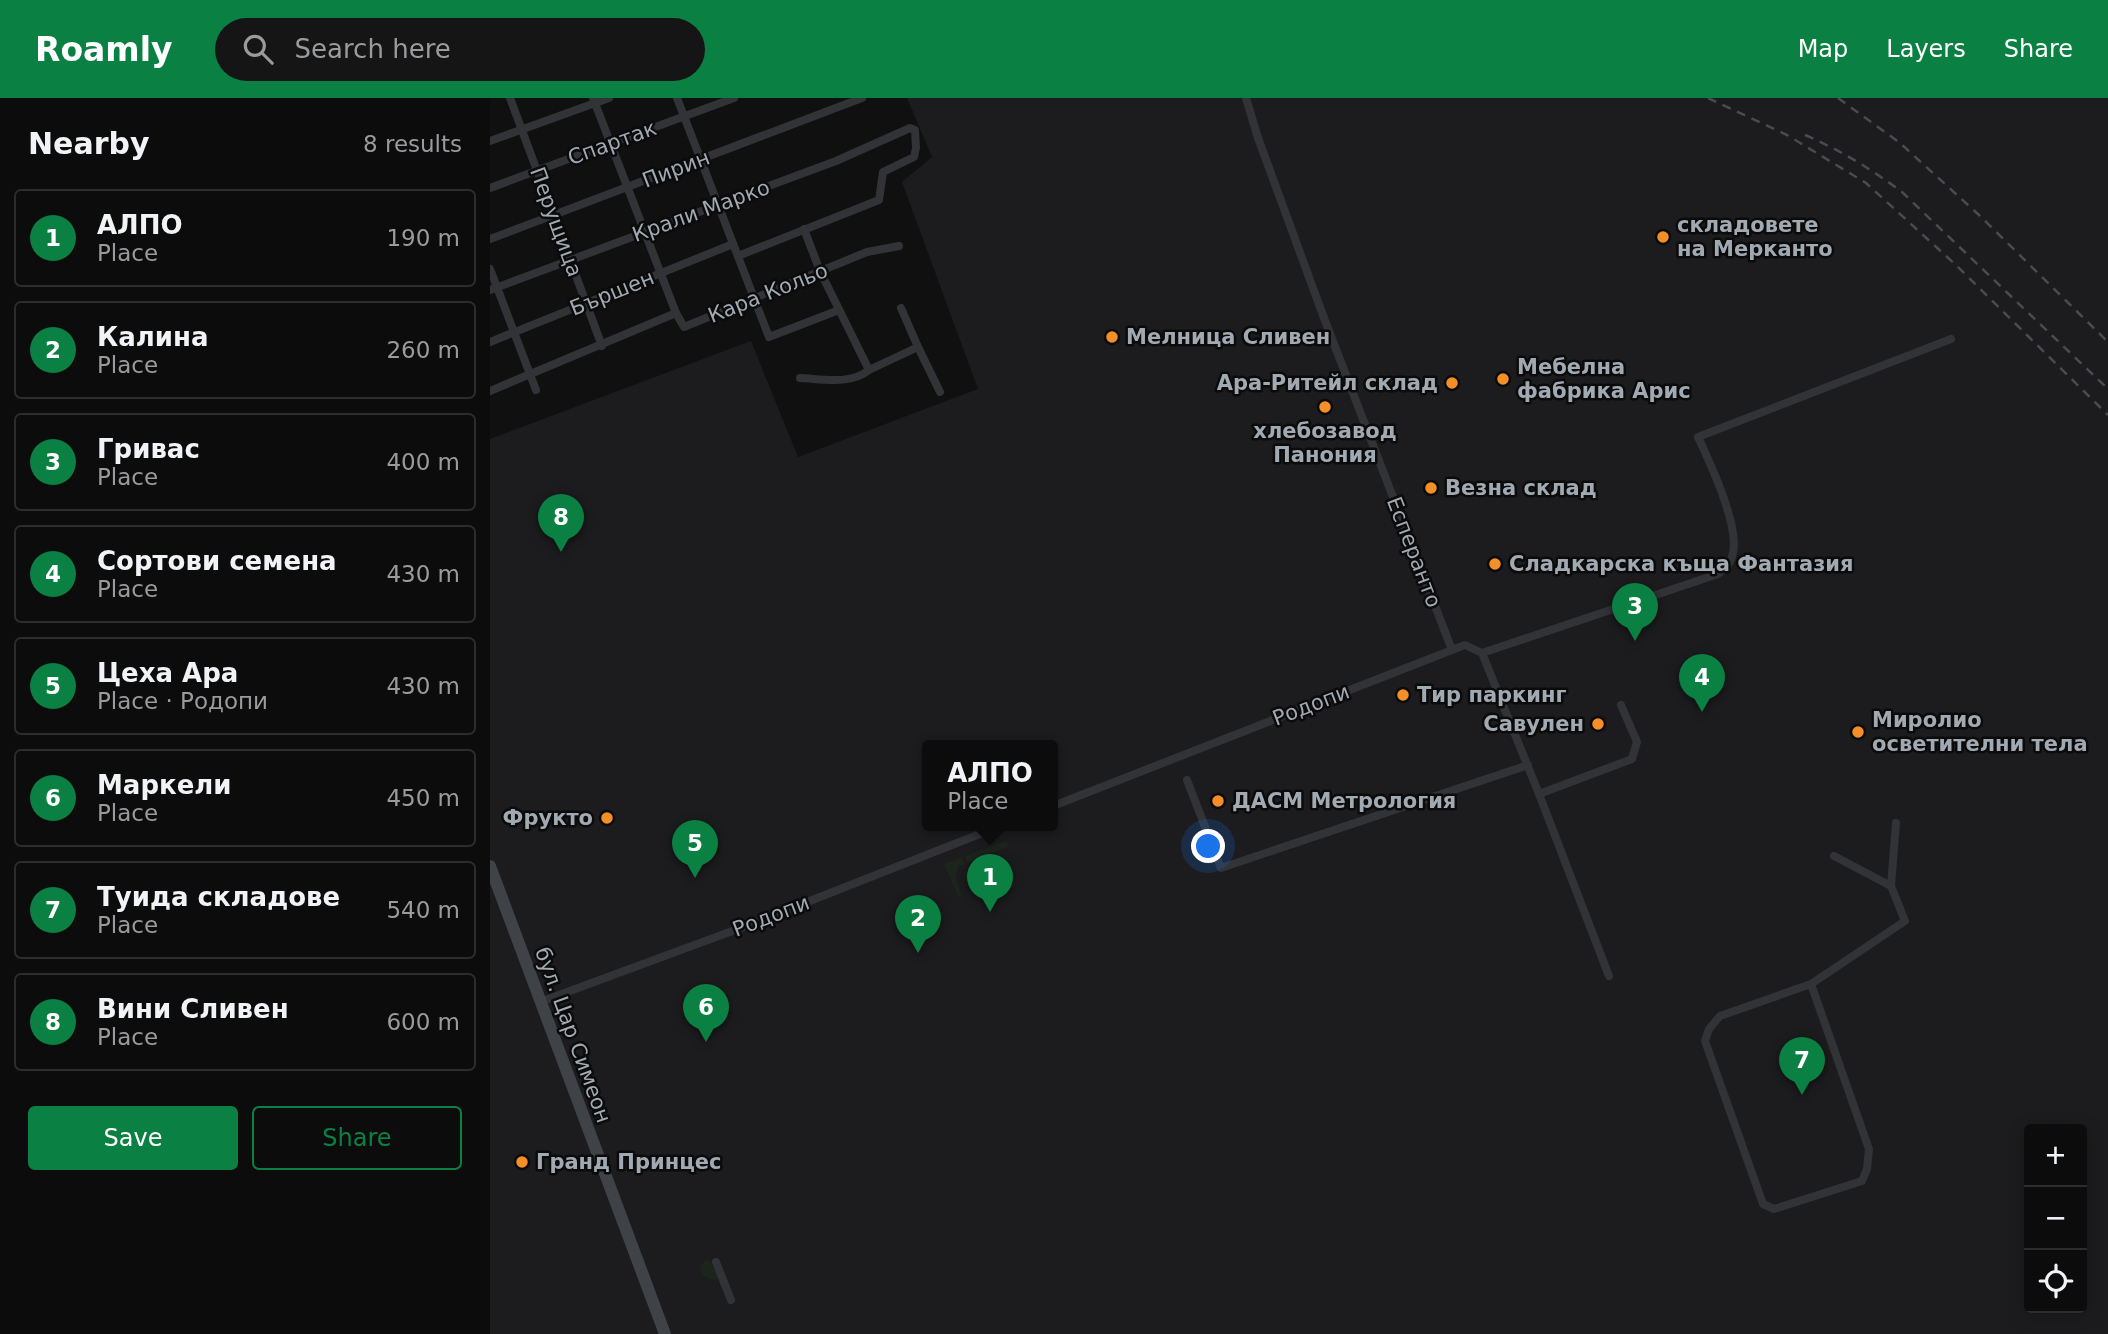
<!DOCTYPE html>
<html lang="en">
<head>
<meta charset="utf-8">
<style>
	body { margin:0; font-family:"DejaVu Sans",sans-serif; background:#151516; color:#f1f3f6 }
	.controls { position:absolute; right:21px; bottom:21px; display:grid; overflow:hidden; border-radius:7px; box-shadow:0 4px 18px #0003 }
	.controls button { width:63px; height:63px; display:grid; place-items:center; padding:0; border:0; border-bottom:2px solid #2c2c2e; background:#0c0c0d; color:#f1f3f6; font:35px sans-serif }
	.you { position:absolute; left:719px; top:749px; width:24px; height:24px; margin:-18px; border:5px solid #fff; border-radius:50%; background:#1a73e8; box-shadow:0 0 0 10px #1a73e833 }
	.badge { display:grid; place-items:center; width:46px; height:46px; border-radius:50%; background:#0b8043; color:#fff; font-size:23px; font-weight:700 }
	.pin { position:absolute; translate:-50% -58px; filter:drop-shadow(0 2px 4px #0008) }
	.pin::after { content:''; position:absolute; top:37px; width:24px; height:21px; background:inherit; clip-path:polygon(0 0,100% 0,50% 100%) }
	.popup { position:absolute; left:432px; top:642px; width:136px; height:91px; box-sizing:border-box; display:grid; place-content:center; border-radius:7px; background:#0c0c0d; filter:drop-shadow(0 2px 5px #0005); font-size:23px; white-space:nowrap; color:#9a9b9d }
	.popup b { font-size:26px; color:#f1f3f6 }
	.popup::after { content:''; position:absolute; left:50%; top:100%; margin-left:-14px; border:14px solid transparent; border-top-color:#0c0c0d }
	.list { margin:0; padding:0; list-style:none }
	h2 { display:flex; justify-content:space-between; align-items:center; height:91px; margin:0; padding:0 28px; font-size:30px }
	h2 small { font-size:23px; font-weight:400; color:#9a9b9d }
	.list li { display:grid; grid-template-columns:46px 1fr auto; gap:21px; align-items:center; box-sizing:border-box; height:98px; margin:0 14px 14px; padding:0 14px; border:2px solid #2c2c2e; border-radius:7px }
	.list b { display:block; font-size:26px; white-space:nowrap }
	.list p { margin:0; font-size:23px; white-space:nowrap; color:#9a9b9d }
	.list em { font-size:23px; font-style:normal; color:#9a9b9d }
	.actions { display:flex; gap:14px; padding:21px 28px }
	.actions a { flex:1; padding:16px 0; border:2px solid #0b8043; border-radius:7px; text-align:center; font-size:24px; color:#0b8043 }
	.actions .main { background:#0b8043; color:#fff }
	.icon { flex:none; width:38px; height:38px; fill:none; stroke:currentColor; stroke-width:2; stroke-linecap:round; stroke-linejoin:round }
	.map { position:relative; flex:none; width:1618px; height:1236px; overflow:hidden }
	header { display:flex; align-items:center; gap:42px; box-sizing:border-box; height:98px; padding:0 35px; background:#0b8043; color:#fff }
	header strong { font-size:33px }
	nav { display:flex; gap:38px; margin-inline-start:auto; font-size:24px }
	.search { width:490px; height:63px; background:#151516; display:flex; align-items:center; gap:18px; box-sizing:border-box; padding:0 24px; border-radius:38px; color:#9a9b9d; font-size:26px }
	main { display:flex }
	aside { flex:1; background:#0c0c0d }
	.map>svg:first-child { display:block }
	.built { fill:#1c1c1e; fill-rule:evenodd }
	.green { fill:#1c241c }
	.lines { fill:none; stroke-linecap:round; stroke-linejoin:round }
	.minor { stroke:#313336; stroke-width:8 }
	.secondary { stroke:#3f4246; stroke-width:12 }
	.rail { stroke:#484b4f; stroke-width:2.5; stroke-dasharray:9 7; stroke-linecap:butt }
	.poi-dot { fill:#f38f26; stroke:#0b0b0c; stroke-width:2.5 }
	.labels { text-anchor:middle; stroke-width:5; stroke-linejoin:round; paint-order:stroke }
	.street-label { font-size:21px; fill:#a1a9b2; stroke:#0b0b0c }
	.poi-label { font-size:21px; font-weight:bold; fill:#a1a9b2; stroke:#0b0b0c; text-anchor:start }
</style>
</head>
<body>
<header>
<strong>Roamly</strong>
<div class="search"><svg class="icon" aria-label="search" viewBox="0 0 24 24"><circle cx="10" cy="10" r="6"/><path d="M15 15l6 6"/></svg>Search here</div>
<nav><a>Map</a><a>Layers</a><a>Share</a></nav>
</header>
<main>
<aside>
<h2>Nearby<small>8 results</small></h2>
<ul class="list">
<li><span class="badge">1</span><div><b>АЛПО</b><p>Place</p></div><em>190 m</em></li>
<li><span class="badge">2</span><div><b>Калина</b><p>Place</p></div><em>260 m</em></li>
<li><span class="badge">3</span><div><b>Гривас</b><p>Place</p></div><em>400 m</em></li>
<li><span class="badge">4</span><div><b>Сортови семена</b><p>Place</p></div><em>430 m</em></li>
<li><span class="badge">5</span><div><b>Цеха Ара</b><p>Place · Родопи</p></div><em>430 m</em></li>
<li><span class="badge">6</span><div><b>Маркели</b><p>Place</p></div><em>450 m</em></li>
<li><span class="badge">7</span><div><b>Туида складове</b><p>Place</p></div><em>540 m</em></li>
<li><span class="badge">8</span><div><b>Вини Сливен</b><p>Place</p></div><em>600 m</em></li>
</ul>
<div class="actions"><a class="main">Save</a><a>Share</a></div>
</aside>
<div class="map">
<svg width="1618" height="1236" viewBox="0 0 1618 1236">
	<rect width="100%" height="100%" fill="#101011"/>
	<path class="built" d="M 417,0 L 1618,0 L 1618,1236 L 0,1236 L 0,341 L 261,243 L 308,359 L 488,291 L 412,84 L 442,59 ZM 437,648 L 563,648 L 563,728 L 437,728 ZM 1539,1031 L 1592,1031 L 1592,1210 L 1539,1210 Z"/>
	<g class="green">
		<path d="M 515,743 L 519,746 L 517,749 L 477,765 L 475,758 Z"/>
		<path d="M 472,759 L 475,766 L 469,768 L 465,776 L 472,799 L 469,800 L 454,766 Z"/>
		<path d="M 500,765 L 504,767 L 502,772 L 477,782 L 474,780 L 474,774 Z"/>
		<path d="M 216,1162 L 221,1164 L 229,1181 C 219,1184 211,1178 210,1168 Z"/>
	</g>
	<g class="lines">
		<g class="minor">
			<path d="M 20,0 L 112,248"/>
			<path d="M 103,0 L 186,215"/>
			<path d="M 187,0 L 279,239 L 349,212"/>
			<path d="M 756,0 L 768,40 L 834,220 L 962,552 L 975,547 L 992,555 L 1049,696 L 1119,878"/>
			<path d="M 0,43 L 119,0"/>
			<path d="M 0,90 L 244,0"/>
			<path d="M 0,141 L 372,0"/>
			<path d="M 0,171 L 46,292"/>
			<path d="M 0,192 L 346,63 L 420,30 L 425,32 L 426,50 L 424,59 L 393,74 L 389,102 L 248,158"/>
			<path d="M 411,210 L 428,249"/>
			<path d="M 0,244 L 243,146"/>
			<path d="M 379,272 L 428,249 L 450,294"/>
			<path d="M 310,280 C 333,281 361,287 379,272 L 330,173 L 314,131"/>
			<path d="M 0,293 L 186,215 L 194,229 L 377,154 L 409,148"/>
			<path d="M 992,555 L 1228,476 C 1234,472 1240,465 1242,459 C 1252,432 1220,365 1208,339 L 1461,241"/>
			<path d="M 697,682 L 731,770 L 1038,667"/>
			<path d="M 1049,696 L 1142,661 L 1147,644 L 1131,607"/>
			<path d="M 563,708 L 962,552"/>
			<path d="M 1401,788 L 1406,725"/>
			<path d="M 1321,886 L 1230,918 L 1219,931 L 1215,943 L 1273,1106 L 1284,1111 L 1372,1083 L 1377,1071 L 1379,1051 L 1321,886 L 1415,823 L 1401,788 L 1344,758"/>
			<path d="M 50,904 L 264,825 L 510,728"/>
			<path d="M 226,1164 L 241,1202"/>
		</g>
		<path class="secondary" d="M 0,768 L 175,1236"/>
		<g class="rail">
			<path d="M 1218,0 L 1297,37 L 1376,85 L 1467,168 L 1618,317"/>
			<path d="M 1348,0 L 1410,45 L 1489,117 L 1618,244"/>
			<path d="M 1315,37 C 1350,52 1381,71 1412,94 L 1618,291"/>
		</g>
	</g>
	<g class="poi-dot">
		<circle cx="1173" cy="139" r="7"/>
		<circle cx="622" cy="239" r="7"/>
		<circle cx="1013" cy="281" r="7"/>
		<circle cx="962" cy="285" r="7"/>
		<circle cx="835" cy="309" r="7"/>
		<circle cx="941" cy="390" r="7"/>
		<circle cx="1005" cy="466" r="7"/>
		<circle cx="913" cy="597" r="7"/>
		<circle cx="1108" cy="626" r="7"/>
		<circle cx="1368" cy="634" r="7"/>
		<circle cx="728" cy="703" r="7"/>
		<circle cx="117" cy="720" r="7"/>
		<circle cx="32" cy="1064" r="7"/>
	</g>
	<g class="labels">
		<g class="street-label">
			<text transform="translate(122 45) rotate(-20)" y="7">Спартак</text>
			<text transform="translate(186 71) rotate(-21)" y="7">Пирин</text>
			<text transform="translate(211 113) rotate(-20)" y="7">Крали Марко</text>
			<text transform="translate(66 124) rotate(70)" y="7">Перущица</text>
			<text transform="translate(122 195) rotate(-22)" y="7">Бършен</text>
			<text transform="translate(278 195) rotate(-22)" y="7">Кара Кольо</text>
			<text transform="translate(924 454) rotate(69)" y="7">Есперанто</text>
			<text transform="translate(821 607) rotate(-21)" y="7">Родопи</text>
			<text transform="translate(281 818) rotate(-21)" y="7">Родопи</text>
			<text transform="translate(83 937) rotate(70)" y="7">бул. Цар Симеон</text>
		</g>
		<g class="poi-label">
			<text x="1187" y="134">складовете<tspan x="1187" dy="24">на Мерканто</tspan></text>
			<text x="636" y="246">Мелница Сливен</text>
			<text x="1027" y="276">Мебелна<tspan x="1027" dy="24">фабрика Арис</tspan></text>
			<text x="948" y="292" text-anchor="end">Ара-Ритейл склад</text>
			<text x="835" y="340" text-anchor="middle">хлебозавод<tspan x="835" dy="24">Панония</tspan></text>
			<text x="955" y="397">Везна склад</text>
			<text x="1019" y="473">Сладкарска къща Фантазия</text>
			<text x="927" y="604">Тир паркинг</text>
			<text x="1382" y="629">Миролио<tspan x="1382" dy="24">осветителни тела</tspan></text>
			<text x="1094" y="633" text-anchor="end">Савулен</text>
			<text x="742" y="710">ДАСМ Метрология</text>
			<text x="103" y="727" text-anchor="end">Фрукто</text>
			<text x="46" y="1071">Гранд Принцес</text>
		</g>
	</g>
</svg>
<div class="controls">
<button>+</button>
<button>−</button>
<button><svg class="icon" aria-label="locate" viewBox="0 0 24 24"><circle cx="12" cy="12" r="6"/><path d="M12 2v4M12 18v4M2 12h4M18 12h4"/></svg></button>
</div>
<div class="you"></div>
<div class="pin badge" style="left:500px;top:814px">1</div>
<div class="popup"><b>АЛПО</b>Place</div>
<div class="pin badge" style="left:428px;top:855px">2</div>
<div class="pin badge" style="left:1145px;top:543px">3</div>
<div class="pin badge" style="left:1212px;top:614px">4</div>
<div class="pin badge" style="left:205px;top:780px">5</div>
<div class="pin badge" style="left:216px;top:944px">6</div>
<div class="pin badge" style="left:1312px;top:997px">7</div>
<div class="pin badge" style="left:71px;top:454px">8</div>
</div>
</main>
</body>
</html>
